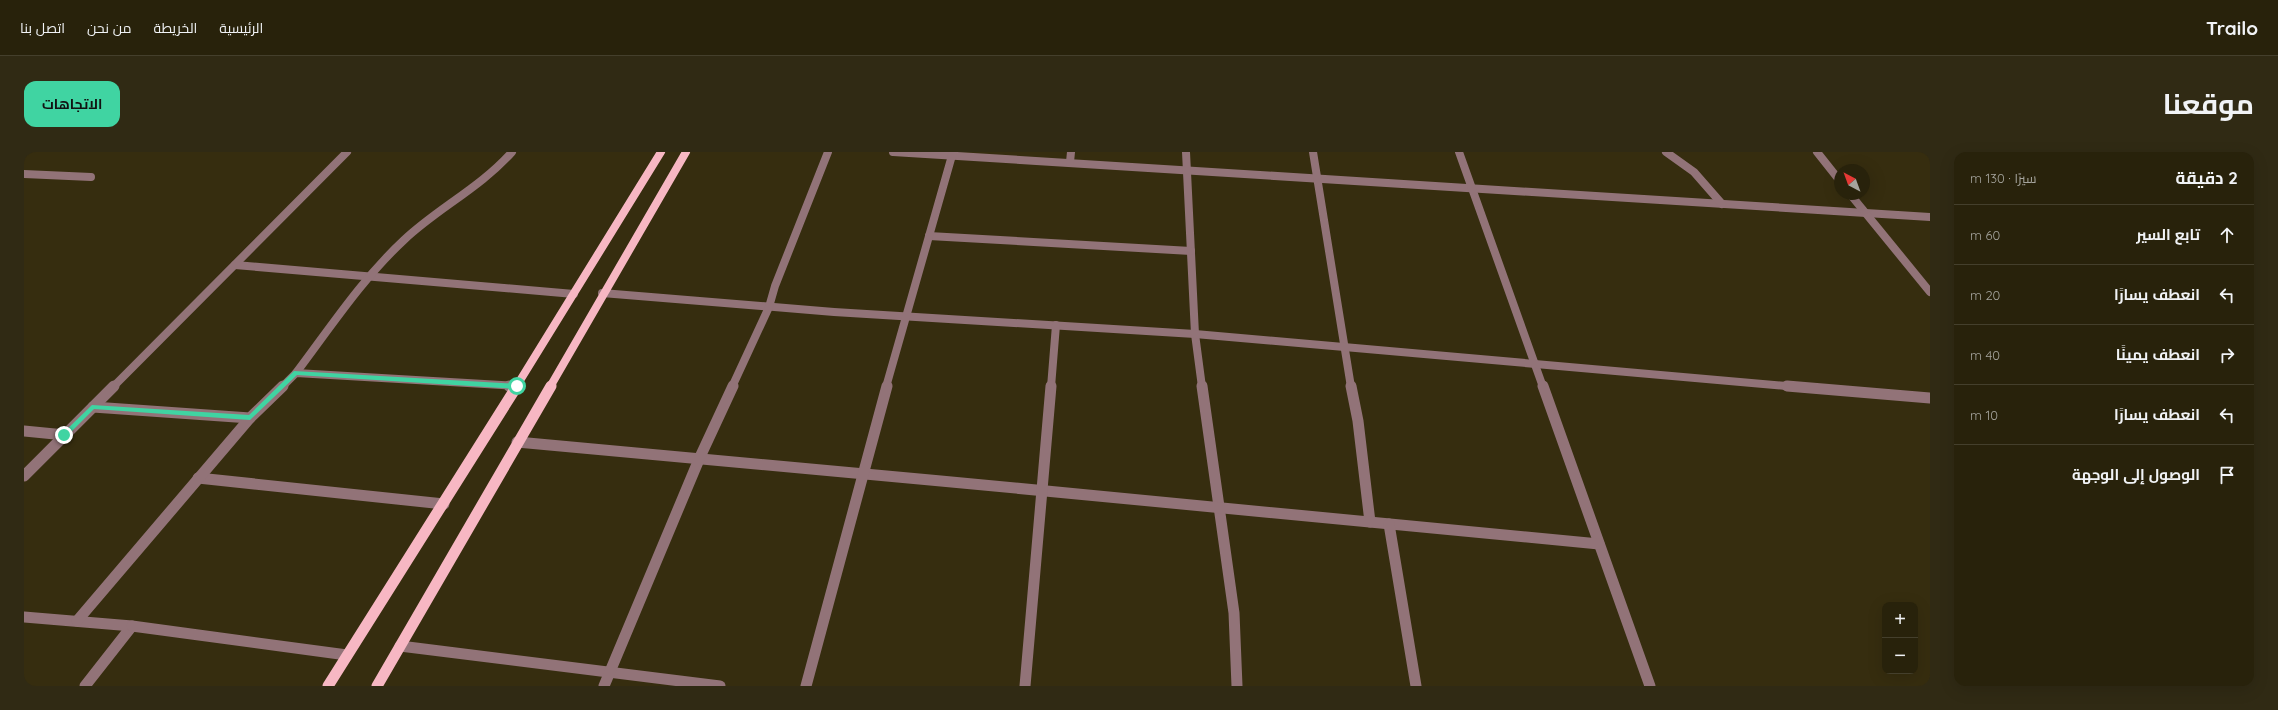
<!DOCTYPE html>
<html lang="ar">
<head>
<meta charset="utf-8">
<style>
	body { margin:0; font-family:Quicksand,Cairo,sans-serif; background:#302a14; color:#f1f3f6; direction:rtl }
	.controls { position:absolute; right:12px; bottom:12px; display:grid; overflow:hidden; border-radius:8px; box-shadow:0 4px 16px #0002 }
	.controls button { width:36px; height:36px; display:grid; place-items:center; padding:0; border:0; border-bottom:1px solid #443f2c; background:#28220b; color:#f1f3f6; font:20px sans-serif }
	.compass { position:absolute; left:1810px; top:12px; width:36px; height:36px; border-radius:50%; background:#28220b; box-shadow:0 4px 16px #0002; rotate:319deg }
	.stop { position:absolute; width:12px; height:12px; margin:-9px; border:3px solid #40d4a2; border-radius:50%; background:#fff }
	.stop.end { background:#40d4a2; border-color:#fff; box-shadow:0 1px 4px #0008 }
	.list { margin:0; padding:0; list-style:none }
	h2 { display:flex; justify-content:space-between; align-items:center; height:52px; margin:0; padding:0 16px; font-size:17px }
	h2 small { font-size:13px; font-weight:400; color:#a5a49d }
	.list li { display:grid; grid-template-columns:26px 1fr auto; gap:12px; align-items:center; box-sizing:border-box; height:60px; padding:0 16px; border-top:1px solid #443f2c }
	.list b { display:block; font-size:15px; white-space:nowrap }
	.list em { font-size:13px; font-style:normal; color:#a5a49d }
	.icon { flex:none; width:22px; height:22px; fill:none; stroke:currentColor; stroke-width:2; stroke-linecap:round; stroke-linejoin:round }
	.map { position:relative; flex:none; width:1906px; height:534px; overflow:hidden; direction:ltr; border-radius:12px }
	header { display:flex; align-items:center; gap:24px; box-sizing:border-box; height:56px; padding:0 20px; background:#28220b; border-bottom:1px solid #443f2c }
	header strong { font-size:19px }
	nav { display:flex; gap:22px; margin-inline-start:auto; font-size:14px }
	.intro { display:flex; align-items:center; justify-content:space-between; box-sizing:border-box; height:96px; padding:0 24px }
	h1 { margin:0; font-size:28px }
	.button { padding:10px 18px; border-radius:12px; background:#40d4a2; color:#111; font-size:14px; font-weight:700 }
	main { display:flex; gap:24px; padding:0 24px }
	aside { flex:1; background:#28220b; border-radius:12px; box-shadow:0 4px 16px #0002 }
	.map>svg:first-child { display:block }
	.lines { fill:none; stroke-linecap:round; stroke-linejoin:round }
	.minor-far1 { stroke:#927378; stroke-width:8 }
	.minor { stroke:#927378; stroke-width:11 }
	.major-far1 { stroke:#f7b7c3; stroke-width:8 }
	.major { stroke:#f7b7c3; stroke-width:11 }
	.route { fill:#40d4a2 }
</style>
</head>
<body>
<header>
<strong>Trailo</strong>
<nav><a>الرئيسية</a><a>الخريطة</a><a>من نحن</a><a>اتصل بنا</a></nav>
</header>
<div class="intro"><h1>موقعنا</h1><a class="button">الاتجاهات</a></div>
<main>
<aside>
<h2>2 دقيقة<small>سيرًا · 130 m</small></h2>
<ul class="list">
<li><svg class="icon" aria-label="ahead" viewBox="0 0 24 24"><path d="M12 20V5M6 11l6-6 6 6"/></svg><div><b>تابع السير</b></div><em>60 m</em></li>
<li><svg class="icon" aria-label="left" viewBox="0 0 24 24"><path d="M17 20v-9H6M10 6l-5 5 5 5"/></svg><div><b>انعطف يسارًا</b></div><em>20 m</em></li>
<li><svg class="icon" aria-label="right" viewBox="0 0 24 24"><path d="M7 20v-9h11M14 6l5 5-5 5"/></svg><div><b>انعطف يمينًا</b></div><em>40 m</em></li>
<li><svg class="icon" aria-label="left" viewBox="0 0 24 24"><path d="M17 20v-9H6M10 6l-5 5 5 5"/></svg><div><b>انعطف يسارًا</b></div><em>10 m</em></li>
<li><svg class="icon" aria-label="arrive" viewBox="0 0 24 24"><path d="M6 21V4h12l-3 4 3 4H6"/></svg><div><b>الوصول إلى الوجهة</b></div></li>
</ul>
</aside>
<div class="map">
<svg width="1906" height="534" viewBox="0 0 1906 534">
	<rect width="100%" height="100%" fill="#362d0f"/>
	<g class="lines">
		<g class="minor-far1">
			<path d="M 869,0 L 1906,65"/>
			<path d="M 1162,0 L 1171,182 L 1178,235"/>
			<path d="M 1289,0 L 1327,235"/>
			<path d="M 1435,0 L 1519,235"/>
			<path d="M 1642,0 L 1670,20 L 1698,52"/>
			<path d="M 1793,0 L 1816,29"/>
			<path d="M 1046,10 L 1047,0"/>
			<path d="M 0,22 L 67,25"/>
			<path d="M 1826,42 L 1906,140"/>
			<path d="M 905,84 L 1167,99"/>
			<path d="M 211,113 L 550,142"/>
			<path d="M 578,141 L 810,160 L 1171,182 L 1774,235"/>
			<path d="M 272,221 C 306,176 338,127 380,88 C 414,56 456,36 488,0"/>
			<path d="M 89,235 L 323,0"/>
			<path d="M 258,235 L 272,221 L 493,234"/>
			<path d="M 708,235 L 745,155 L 751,134 L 804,0"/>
			<path d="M 862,235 L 929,0"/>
			<path d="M 1027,235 L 1032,173"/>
		</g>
		<g class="minor">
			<path d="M 485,234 L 493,234"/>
			<path d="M 1178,234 L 1210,461 L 1213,534"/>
			<path d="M 1327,234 L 1334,269 L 1346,370"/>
			<path d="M 1519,234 L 1626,534"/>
			<path d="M 1763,234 L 1906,246"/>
			<path d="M 69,255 L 226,266 L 259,234"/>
			<path d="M 0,279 L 41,283"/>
			<path d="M 493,290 C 854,321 1214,359 1575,392"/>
			<path d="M 0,324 L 90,234"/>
			<path d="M 174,326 L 420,352"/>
			<path d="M 1365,372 L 1392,534"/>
			<path d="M 0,465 L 108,474 L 61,534"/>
			<path d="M 53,469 L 226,266"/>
			<path d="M 108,474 L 323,503"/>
			<path d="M 376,494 L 696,534"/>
			<path d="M 580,534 L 676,305 L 709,234"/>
			<path d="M 782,534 L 863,234"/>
			<path d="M 1001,534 L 1027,234"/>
		</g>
		<g class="major-far1">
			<path d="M 492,235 L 637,0"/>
			<path d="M 526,235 L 662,0"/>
		</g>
		<g class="major">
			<path d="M 304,534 L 493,234"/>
			<path d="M 353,534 L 527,234"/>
		</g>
	</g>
	<path class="route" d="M 270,219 L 493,232 L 496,234 L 493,237 L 273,223 L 226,268 L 70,257 L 43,284 L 37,283 L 68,253 L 225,263 Z"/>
</svg>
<div class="controls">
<button>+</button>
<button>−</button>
</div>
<svg class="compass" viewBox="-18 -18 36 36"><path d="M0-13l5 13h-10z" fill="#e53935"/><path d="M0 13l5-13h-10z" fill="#a5a49d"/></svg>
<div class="stop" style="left:493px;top:234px"></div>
<div class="stop end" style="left:40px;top:283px"></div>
</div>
</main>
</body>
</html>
